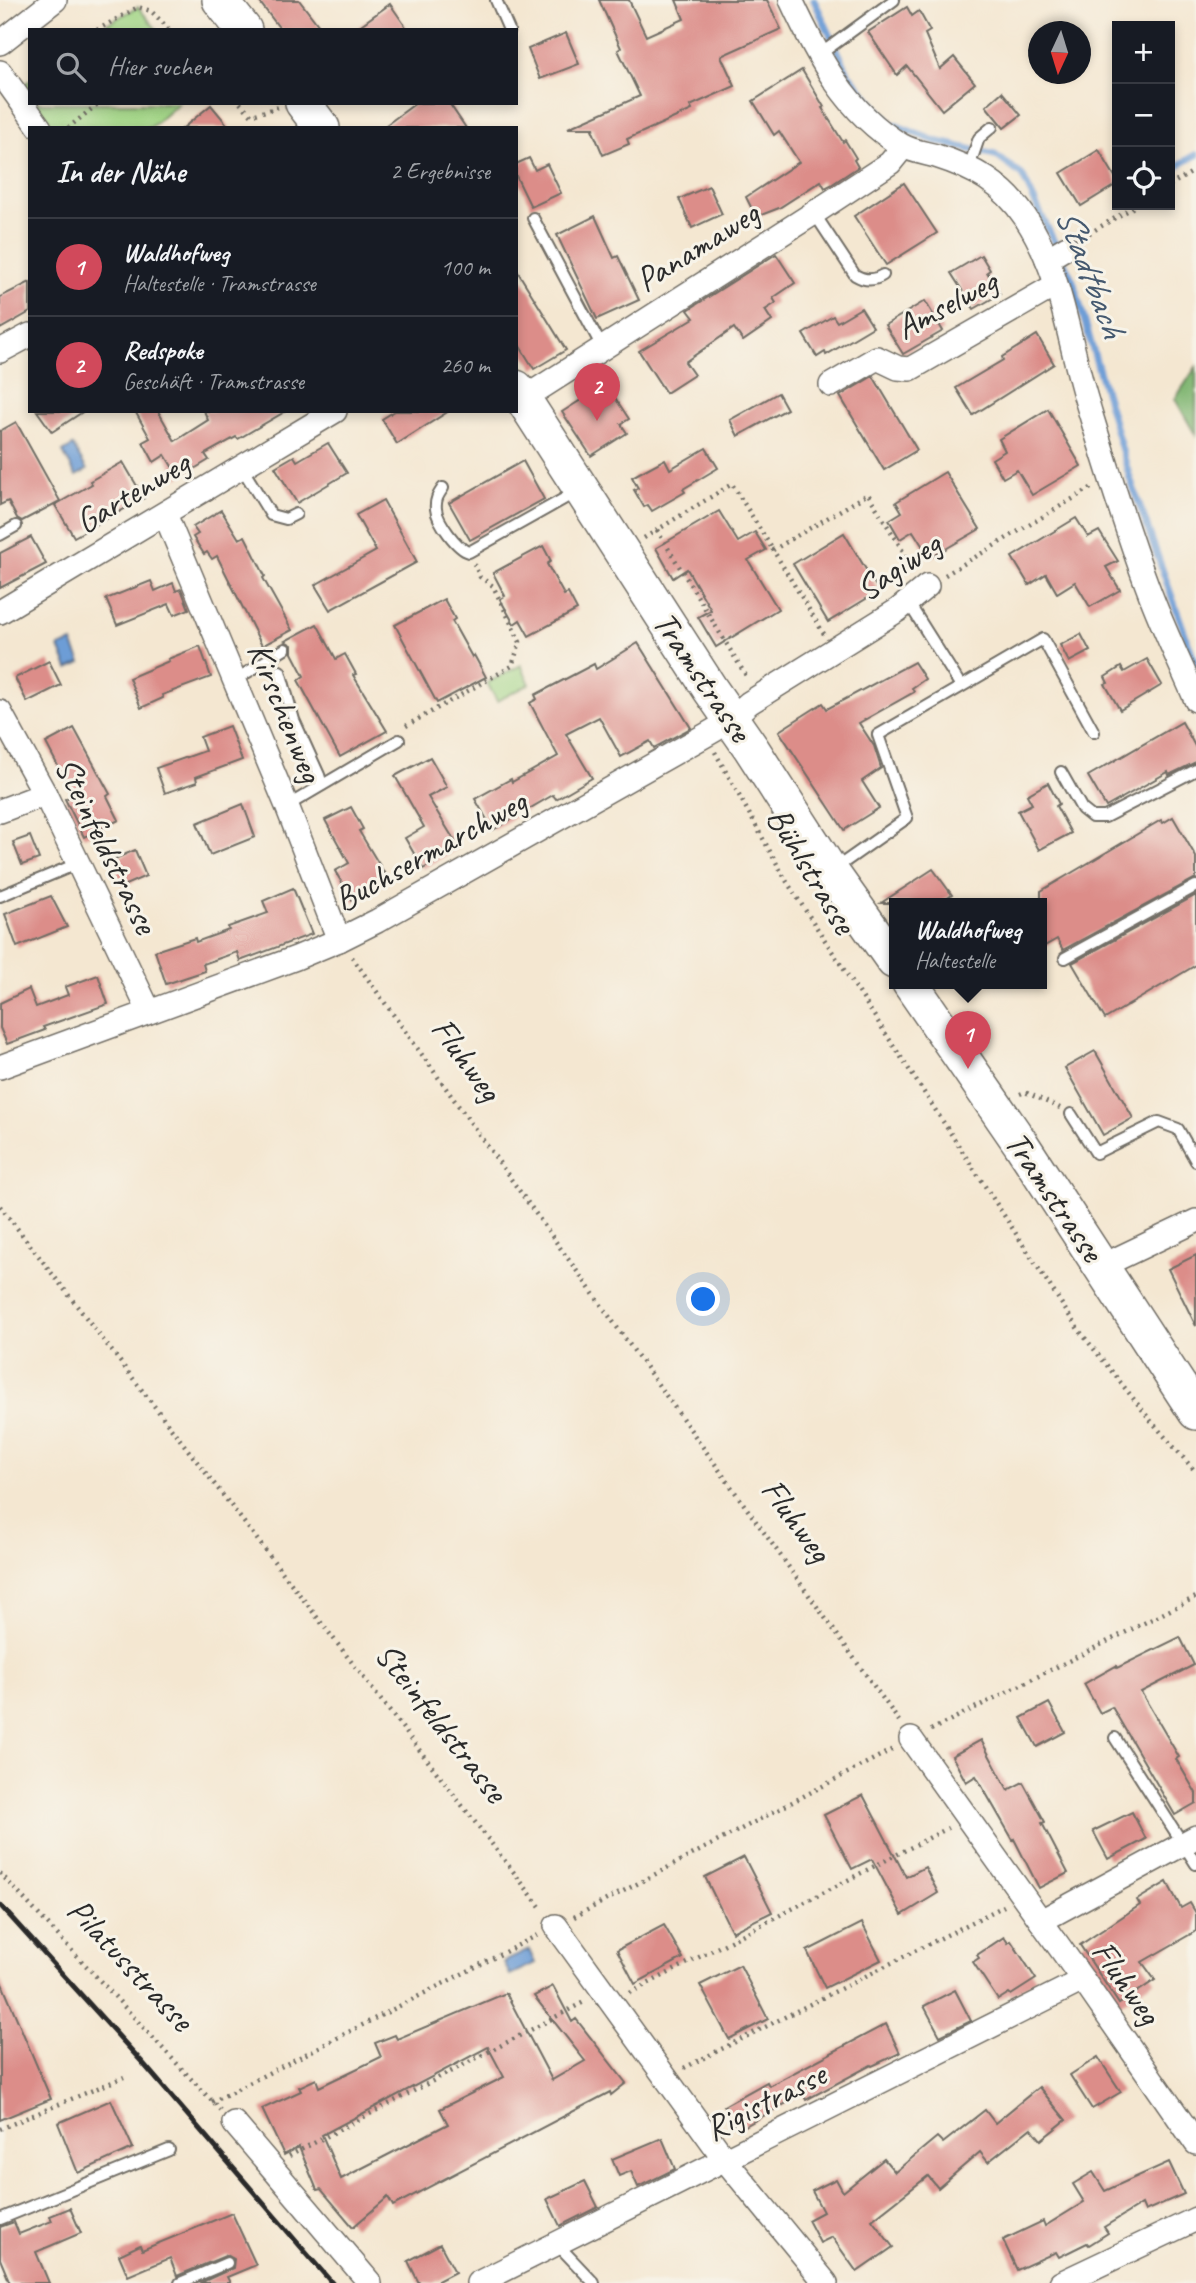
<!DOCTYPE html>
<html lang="de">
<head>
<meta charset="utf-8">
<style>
	body { margin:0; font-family:Caveat,sans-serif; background:#20242c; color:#f1f3f6 }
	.controls { position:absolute; right:21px; top:21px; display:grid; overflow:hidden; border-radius:0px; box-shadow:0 4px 10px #0003 }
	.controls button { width:63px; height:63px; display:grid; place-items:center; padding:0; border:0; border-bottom:2px solid #363941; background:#171b24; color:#f1f3f6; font:35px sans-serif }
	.compass { position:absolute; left:1028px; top:21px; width:63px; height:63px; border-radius:50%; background:#171b24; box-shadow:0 4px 10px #0003; rotate:184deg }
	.you { position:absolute; left:704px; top:1300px; width:24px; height:24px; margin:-18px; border:5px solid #fff; border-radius:50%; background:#1a73e8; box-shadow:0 0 0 10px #1a73e833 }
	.badge { display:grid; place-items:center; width:46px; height:46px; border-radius:50%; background:#d1495b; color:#fff; font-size:23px; font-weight:700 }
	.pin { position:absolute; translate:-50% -58px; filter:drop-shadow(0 2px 4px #0008) }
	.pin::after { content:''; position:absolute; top:37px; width:24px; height:21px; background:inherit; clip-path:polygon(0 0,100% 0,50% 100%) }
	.popup { position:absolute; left:889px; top:898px; width:158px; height:91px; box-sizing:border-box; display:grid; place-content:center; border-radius:0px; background:#171b24; filter:drop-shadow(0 2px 5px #0005); font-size:23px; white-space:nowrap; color:#9ea1a6 }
	.popup b { font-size:26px; color:#f1f3f6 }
	.popup::after { content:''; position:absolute; left:50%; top:100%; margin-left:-14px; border:14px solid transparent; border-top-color:#171b24 }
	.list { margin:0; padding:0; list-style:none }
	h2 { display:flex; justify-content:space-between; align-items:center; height:91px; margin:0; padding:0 28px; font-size:30px }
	h2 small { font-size:23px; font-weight:400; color:#9ea1a6 }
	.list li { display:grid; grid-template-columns:46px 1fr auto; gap:21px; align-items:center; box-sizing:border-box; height:98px; padding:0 28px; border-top:2px solid #363941 }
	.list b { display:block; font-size:26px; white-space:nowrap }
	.list p { margin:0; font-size:23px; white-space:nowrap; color:#9ea1a6 }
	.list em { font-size:23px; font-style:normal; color:#9ea1a6 }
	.icon { flex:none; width:38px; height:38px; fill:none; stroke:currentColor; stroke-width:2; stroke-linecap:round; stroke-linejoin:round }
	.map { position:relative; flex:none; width:1196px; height:2283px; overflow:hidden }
	.search { position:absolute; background:#171b24; box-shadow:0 4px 10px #0003; left:28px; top:28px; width:490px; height:77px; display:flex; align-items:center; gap:18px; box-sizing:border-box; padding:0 24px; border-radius:0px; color:#9ea1a6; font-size:26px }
	.panel { position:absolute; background:#171b24; box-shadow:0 4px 10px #0003; left:28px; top:126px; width:490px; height:287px; border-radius:0px }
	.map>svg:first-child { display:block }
	.green { fill:#a0d484; stroke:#668058; stroke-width:2 }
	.forest { fill:#80b672; stroke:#56704e; stroke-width:2 }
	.water { fill:#6d9dd6; stroke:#4c6480; stroke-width:2 }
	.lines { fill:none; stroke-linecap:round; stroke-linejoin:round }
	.stream { stroke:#6d9dd6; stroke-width:7 }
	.building { fill:#dc8d89; fill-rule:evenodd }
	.service-casing { stroke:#716d65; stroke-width:14 }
	.minor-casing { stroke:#716d65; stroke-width:26 }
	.primary-casing { stroke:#716d65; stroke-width:38 }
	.path { stroke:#716d65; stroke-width:4.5; stroke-dasharray:2 5; stroke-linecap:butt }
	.service { stroke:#fff; stroke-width:10 }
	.minor { stroke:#fff; stroke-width:23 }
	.primary { stroke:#fff; stroke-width:35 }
	.rail { stroke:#2b2b2b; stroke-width:5 }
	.labels { text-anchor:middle; stroke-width:6; stroke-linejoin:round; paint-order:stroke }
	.street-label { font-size:35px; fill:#2b2b2b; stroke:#f7f3e8 }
	.water-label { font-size:37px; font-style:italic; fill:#45596f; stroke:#f7f3e8 }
</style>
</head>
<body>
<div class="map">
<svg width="1196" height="2283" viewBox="0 0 1196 2283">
	<rect width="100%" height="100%" fill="#f7f3e8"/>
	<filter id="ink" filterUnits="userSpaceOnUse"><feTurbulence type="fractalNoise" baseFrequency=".0143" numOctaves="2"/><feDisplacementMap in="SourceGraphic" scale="14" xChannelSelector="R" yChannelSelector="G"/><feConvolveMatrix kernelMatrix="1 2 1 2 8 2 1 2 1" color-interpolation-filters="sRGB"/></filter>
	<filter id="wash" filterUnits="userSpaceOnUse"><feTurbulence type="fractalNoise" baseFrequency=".00686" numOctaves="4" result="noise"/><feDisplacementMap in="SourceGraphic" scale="28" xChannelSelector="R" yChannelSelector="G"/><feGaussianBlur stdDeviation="1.57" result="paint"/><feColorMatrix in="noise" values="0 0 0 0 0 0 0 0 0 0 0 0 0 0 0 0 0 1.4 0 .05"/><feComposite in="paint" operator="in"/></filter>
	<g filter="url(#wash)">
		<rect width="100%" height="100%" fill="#f4e7d1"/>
		<g class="green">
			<path d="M 138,7 L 157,30 L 97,30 L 99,28 Z"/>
			<path d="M 30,80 L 30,103 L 179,103 L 150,128 L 49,128 L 18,89 Z"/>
			<path d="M 521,665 L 530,684 L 497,701 L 487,683 Z"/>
		</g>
		<path class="forest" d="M 1196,367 L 1196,436 L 1175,399 Z"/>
		<g class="water">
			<path d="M 73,446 L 87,470 L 76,476 L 63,452 Z"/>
			<path d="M 72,642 L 81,663 L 68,669 L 59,647 Z"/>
			<path d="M 529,1950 L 535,1963 L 510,1975 L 504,1962 Z"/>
		</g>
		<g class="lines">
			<g class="stream">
				<path d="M 814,0 L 849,75 L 890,123 L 935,141 L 995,155 L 1022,175 L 1073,281 L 1130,478 L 1196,665"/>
				<path d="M 1170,170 L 1196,155"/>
			</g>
		</g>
		<g id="blocks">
			<g class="building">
				<path d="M 258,0 L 299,0 L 322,30 L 281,30 Z"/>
				<path d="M 599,0 L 629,0 L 646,36 L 684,19 L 676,0 L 767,0 L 781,29 L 721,56 L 735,86 L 690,106 L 692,110 L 627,139 L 629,144 L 603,155 L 592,129 L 595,128 L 568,128 L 640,96 L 618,50 L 621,48 Z"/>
				<path d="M 390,4 L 408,30 L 354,30 Z"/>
				<path d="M 907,7 L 912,16 L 919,11 L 930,31 L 925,34 L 940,69 L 954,57 L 975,83 L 942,110 L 907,66 L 897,75 L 868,32 Z"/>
				<path d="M 566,33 L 579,64 L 540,79 L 528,49 Z"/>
				<path d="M 802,70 L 824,107 L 822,108 L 843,142 L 845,140 L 856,158 L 854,160 L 858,167 L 831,185 L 825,188 L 821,181 L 779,208 L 756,217 L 746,197 L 799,162 L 779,131 L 774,135 L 753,101 Z"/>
				<path d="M 1002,92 L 1021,115 L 1004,128 L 986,106 Z"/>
				<path d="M 416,103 L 449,103 L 466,128 L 382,128 Z"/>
				<path d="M 211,105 L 230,128 L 183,128 Z"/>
				<path d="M 1099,150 L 1117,180 L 1117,184 L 1081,206 L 1061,173 Z"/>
				<path d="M 529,158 L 535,170 L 547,164 L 561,193 L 531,207 L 516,176 L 516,164 Z"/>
				<path d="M 904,183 L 937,233 L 886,265 L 854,216 Z"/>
				<path d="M 709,186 L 722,214 L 692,228 L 679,199 Z"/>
				<path d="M 595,216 L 614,258 L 618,256 L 639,300 L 597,319 L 557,235 Z"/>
				<path d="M 776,254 L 795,283 L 773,298 L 776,303 L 765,310 L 772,321 L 743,341 L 734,328 L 685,362 L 694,375 L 666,393 L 639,351 L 694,318 L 688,310 Z"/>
				<path d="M 981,255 L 990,270 L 987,272 L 1000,294 L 974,309 L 951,273 Z"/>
				<path d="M 516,269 L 566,350 L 534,369 L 516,340 Z"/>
				<path d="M 30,282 L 30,312 L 0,329 L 0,297 Z"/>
				<path d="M 925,301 L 943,331 L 903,354 L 885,325 Z"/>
				<path d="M 861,308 L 873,327 L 826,355 L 825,352 L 817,357 L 803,334 L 833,316 L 837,322 Z"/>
				<path d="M 1037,335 L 1054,364 L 973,415 L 956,388 L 1003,360 L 1002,357 Z"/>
				<path d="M 873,376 L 917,450 L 884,470 L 840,396 Z"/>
				<path d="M 606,384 L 629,419 L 621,424 L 627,433 L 591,456 L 562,412 Z"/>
				<path d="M 778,393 L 787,409 L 738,436 L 730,420 Z"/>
				<path d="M 1048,409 L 1081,466 L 1032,495 L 1017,470 L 1003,478 L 992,459 L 1005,451 L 999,439 Z"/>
				<path d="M 37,411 L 84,411 L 52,432 Z"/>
				<path d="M 135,411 L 158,411 L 175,441 L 208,420 L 204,411 L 286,411 L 238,439 L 236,437 L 205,454 L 209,460 L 179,478 L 165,455 L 154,462 L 143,442 L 150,438 Z"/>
				<path d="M 395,411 L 449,411 L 397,444 L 382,419 Z"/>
				<path d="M 16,422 L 60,501 L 22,521 L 17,518 L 8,501 L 0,505 L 0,431 Z"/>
				<path d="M 328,443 L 347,473 L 297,503 L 275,467 L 294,456 L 297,461 Z"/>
				<path d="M 706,448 L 718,468 L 683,489 L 685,492 L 652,511 L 648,505 L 644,507 L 634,490 L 638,488 L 632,477 L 665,459 L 670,469 Z"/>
				<path d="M 523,461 L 544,499 L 470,540 L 449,503 Z"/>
				<path d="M 123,462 L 144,498 L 74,537 L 55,505 L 92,484 L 90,481 Z"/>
				<path d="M 945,472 L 980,529 L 930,558 L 913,531 L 900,539 L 889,520 L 902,512 L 896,502 Z"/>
				<path d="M 383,500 L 417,562 L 330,610 L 315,585 L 376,551 L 356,515 Z"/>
				<path d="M 221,510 L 239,539 L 245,536 L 265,576 L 263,578 L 292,630 L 262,646 L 217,556 L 212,559 L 207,552 L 204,554 L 193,537 L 198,534 L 193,527 Z"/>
				<path d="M 719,511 L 738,542 L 755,532 L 766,550 L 748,560 L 778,609 L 716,647 L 698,617 L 711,610 L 687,569 L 673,578 L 656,548 Z"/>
				<path d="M 1076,518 L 1088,537 L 1099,531 L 1118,561 L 1106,567 L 1120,590 L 1090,607 L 1075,582 L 1057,593 L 1046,574 L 1029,585 L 1012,557 Z"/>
				<path d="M 844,533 L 879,591 L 828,622 L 793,564 Z"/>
				<path d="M 31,537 L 46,564 L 0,588 L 0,553 Z"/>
				<path d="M 543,546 L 551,561 L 547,564 L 564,595 L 568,593 L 577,610 L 529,636 L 520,620 L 514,624 L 500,599 L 505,596 L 493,573 Z"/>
				<path d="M 151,581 L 155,591 L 173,583 L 176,591 L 181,589 L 189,609 L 174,615 L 169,604 L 117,625 L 106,599 Z"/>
				<path d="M 444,599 L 455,619 L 452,621 L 472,657 L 474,655 L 486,677 L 437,703 L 395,625 Z"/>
				<path d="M 317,624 L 336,659 L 345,654 L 356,674 L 353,675 L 387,731 L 340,757 L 298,680 L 304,676 L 292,653 L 292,645 L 285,641 Z"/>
				<path d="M 1081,634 L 1090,651 L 1069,662 L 1060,645 Z"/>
				<path d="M 638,643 L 691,728 L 654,748 L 650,741 L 621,757 L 599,717 L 566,734 L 592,778 L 556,799 L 553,795 L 493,830 L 475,799 L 511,779 L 512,782 L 558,756 L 530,703 L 537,699 L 535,695 L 594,664 L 596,669 Z"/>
				<path d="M 200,646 L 211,677 L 162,695 L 163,698 L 141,708 L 129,678 L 169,661 L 168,659 Z"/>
				<path d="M 1147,659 L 1162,685 L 1120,710 L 1105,684 L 1108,683 L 1105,677 L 1121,667 L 1124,672 Z"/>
				<path d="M 49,661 L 61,685 L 27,702 L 15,678 Z"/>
				<path d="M 914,662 L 925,679 L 912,688 L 914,692 L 859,723 L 874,746 L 881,768 L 862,781 L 879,808 L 844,830 L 779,731 L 823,703 L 827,709 Z"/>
				<path d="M 1182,722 L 1196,748 L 1196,762 L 1169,775 L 1168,772 L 1106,807 L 1088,776 Z"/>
				<path d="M 229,726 L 242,760 L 196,777 L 197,782 L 165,793 L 156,768 L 205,751 L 200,737 Z"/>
				<path d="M 74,728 L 110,794 L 107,796 L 119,820 L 84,837 L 65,799 L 73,795 L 46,743 Z"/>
				<path d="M 430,757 L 447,787 L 428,797 L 459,848 L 423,869 L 405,838 L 424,827 L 395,776 Z"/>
				<path d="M 1048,783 L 1059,804 L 1056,806 L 1071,833 L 1039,850 L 1018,811 L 1032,804 L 1027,795 Z"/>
				<path d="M 243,804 L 255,837 L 210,855 L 197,823 Z"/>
				<path d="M 351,807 L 363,829 L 359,831 L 389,881 L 353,902 L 335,871 L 349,863 L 325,820 Z"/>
				<path d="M 1173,817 L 1196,857 L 1196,878 L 1063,950 L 1057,939 L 1041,948 L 1041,891 L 1161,820 L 1163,823 Z"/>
				<path d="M 30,836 L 39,859 L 22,865 L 13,842 Z"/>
				<path d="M 135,850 L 146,876 L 123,886 L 112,860 Z"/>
				<path d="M 933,869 L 952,895 L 940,903 L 881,903 Z"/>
				<path d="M 293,888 L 312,934 L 240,961 L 237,952 L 203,964 L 205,971 L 166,984 L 155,951 L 195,938 L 196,942 L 229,930 L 228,927 L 268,913 L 263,901 Z"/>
				<path d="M 1196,895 L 1196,965 L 1105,1019 L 1072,963 Z"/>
				<path d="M 51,896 L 67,927 L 17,947 L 5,914 Z"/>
				<path d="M 98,975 L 108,1004 L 43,1027 L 45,1030 L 7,1044 L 0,1028 L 0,1003 L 29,989 L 36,1007 L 68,995 L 65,987 Z"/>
				<path d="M 1095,1051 L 1133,1118 L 1103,1135 L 1065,1068 Z"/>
				<path d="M 1196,1255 L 1196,1326 L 1168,1269 Z"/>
				<path d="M 1180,1637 L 1194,1665 L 1141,1692 L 1179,1757 L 1176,1759 L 1196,1793 L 1196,1803 L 1175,1815 L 1112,1707 L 1100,1713 L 1084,1684 L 1116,1666 L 1117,1668 Z"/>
				<path d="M 1049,1703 L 1065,1732 L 1037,1747 L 1021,1718 Z"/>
				<path d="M 981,1740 L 1008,1790 L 1023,1782 L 1045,1822 L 1042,1823 L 1068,1873 L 1039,1888 L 1014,1839 L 1013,1840 L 976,1776 L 966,1782 L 952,1756 Z"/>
				<path d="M 863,1795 L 906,1877 L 925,1867 L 938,1893 L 902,1915 L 872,1859 L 852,1869 L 824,1815 Z"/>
				<path d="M 1132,1812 L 1146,1839 L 1108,1859 L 1093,1831 Z"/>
				<path d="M 744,1857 L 772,1912 L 732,1932 L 705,1877 Z"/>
				<path d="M 1167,1882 L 1181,1908 L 1190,1903 L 1196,1913 L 1196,1931 L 1142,1962 L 1155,1980 L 1119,2004 L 1080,1945 L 1140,1905 L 1137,1900 Z"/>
				<path d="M 862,1923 L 881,1960 L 825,1988 L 807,1951 Z"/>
				<path d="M 664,1925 L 683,1958 L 635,1984 L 617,1950 Z"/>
				<path d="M 1004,1937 L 1008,1943 L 1011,1941 L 1036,1979 L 1011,1995 L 1009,1993 L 998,2000 L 973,1962 L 979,1958 L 977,1955 Z"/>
				<path d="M 740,1965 L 768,2019 L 729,2039 L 700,1985 Z"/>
				<path d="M 0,1979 L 51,2099 L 0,2120 Z"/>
				<path d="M 553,1986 L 572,2022 L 576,2019 L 626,2083 L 611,2095 L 610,2092 L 393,2206 L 388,2197 L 353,2227 L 321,2189 L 317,2190 L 299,2147 L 284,2155 L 262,2109 L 301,2091 L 299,2087 L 316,2079 L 319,2087 L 381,2057 L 375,2043 L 395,2035 L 397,2039 L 506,1993 L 552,2080 L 585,2061 L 534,1996 ZM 488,2047 L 504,2077 L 440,2109 L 448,2124 L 341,2179 L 322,2135 Z"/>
				<path d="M 955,1990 L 971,2021 L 940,2036 L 924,2006 Z"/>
				<path d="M 886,2024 L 900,2053 L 872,2066 L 871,2065 L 806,2100 L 803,2094 L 738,2130 L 724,2106 L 767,2082 L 769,2086 Z"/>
				<path d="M 1098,2057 L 1121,2092 L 1092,2109 L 1070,2075 Z"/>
				<path d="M 1039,2087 L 1066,2120 L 1041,2140 L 1031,2128 L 988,2162 L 980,2152 L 938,2188 L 928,2176 L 872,2220 L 893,2247 L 857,2272 L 832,2237 L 820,2243 L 808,2220 L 823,2212 L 812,2191 L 836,2179 L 843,2192 L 884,2159 L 895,2172 L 937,2137 L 943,2143 L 985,2110 L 995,2123 Z"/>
				<path d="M 111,2100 L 133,2148 L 78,2173 L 58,2123 Z"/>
				<path d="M 662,2138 L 675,2169 L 638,2187 L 631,2171 L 619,2176 L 612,2159 Z"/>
				<path d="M 1169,2162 L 1184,2194 L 1145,2211 L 1142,2204 L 1104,2227 L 1108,2233 L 1089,2245 L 1087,2243 L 1059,2257 L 1056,2252 L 1017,2270 L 1003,2240 L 1043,2221 L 1045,2226 L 1084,2202 L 1073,2184 L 1093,2172 L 1105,2191 Z"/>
				<path d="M 585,2181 L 598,2207 L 560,2226 L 547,2199 Z"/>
				<path d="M 70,2208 L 81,2233 L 36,2252 L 49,2283 L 10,2283 L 0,2259 L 0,2227 L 14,2222 L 19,2234 L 52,2221 L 50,2216 Z"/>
				<path d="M 232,2213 L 256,2265 L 227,2277 L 230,2283 L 200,2283 L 233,2268 L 234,2259 L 227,2255 L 177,2276 L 170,2258 L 128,2276 L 119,2255 L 140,2245 L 142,2250 Z"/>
				<path d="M 440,2244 L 455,2272 L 434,2283 L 419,2283 L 408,2261 Z"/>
			</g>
		</g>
	</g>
	<g filter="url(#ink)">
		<use href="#blocks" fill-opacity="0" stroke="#716d65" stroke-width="2"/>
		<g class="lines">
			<g class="service-casing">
				<g id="service">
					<path d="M 496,0 L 509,30"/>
					<path d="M 819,55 L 894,0"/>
					<path d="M 969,167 L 979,138 L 992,127"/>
					<path d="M 814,213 L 855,275 C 865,281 874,281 883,275"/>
					<path d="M 533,218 L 602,347"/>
					<path d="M 242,468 L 271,515 L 286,519 L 296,514"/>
					<path d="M 443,488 C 438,495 435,500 436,509 C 437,521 457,549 469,552 L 578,491"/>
					<path d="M 0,535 L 16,526"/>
					<path d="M 908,602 L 961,686"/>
					<path d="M 280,671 L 294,720 L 319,775 L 322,785"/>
					<path d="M 235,680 L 285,649"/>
					<path d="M 1061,772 L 1082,809 L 1092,817 L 1105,817 L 1196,770"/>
					<path d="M 287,806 L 399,740"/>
					<path d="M 836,868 L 907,818 L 878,735 L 1043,639 L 1094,732"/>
					<path d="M 0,896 L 79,863"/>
					<path d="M 1065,958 L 1196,886"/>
					<path d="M 1071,1114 L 1096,1153 L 1159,1122 L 1178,1129 L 1196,1161"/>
					<path d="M 1115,1738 L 1196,1864"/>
					<path d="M 0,2219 L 169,2150"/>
					<path d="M 557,2244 L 594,2283"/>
					<path d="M 180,2283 L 227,2263"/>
				</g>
			</g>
			<g class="minor-casing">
				<g id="minor">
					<path d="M 791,0 C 817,56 846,112 901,145 C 911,151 925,153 936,156 C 974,168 1003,184 1025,217 C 1062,272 1068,341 1087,402 C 1106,464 1125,527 1148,588 C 1162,626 1180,663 1196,700"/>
					<path d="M 0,43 L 55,0"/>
					<path d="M 0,72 L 40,128"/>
					<path d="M 1047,259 L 1067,247"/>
					<path d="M 0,351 L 30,335"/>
					<path d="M 831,385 L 877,358 L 898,368 L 910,369 L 1056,285"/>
					<path d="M 523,399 L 814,213 L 890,163 L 903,147"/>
					<path d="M 165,514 L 287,806 L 339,940"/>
					<path d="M 0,612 L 335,411"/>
					<path d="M 0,712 L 45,794 L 149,1011"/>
					<path d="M 0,811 L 45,794"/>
					<path d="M 0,1067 L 296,958 L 339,940 L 377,921 L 706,735 L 725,724 L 749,703 L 898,610 L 927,586"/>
					<path d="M 1102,1266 L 1196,1221"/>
					<path d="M 911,1739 L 1083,1980 L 1196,2143"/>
					<path d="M 1041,1921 L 1196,1837"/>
					<path d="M 556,1926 L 726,2161 L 826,2283"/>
					<path d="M 234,2123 L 370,2283"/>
					<path d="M 478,2283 L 1083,1980"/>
					<path d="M 1061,2283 L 1196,2219"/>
				</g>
			</g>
			<g class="primary-casing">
				<g id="primary">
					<path d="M 220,0 L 244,30"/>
					<path d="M 303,103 L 322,128"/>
					<path d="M 516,388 L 710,689 L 751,748 L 831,872 L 894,961"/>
					<path d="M 910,983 L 1021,1144 L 1196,1412"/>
				</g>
			</g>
			<g class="path">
				<path d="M 97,30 L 138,7 L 151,11 L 170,30"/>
				<path d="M 240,103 L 252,115 L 279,107"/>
				<path d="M 68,128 L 99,103"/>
				<path d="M 1170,185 L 1196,170"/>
				<path d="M 1083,237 L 1137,205"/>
				<path d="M 657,530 L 748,679"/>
				<path d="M 644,538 L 732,484 L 773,550"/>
				<path d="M 945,575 L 1091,488"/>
				<path d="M 824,634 L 773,550 L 868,494 L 914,569"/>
				<path d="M 406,726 L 512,666 L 520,642 L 493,586 L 480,577 L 474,564"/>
				<path d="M 715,752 L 787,882 L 1078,1329 L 1152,1422 L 1196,1472"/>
				<path d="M 352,957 L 899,1721"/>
				<path d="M 1020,1094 L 1025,1092 L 1060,1108"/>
				<path d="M 0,1206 L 542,1909"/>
				<path d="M 931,1730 L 1196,1597"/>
				<path d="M 0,1873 L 220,2110"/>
				<path d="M 574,1917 L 895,1748"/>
				<path d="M 630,1993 L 948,1828"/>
				<path d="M 684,2068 L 1004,1906"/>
				<path d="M 212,2102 L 538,1935"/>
				<path d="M 0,2129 L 124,2077"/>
				<path d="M 289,2156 L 586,2001"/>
			</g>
			<use href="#service" class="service"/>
			<use href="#minor" class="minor"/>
			<use href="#primary" class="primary"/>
			<path class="rail" d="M 0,1905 L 142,2062 L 332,2283"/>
		</g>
	</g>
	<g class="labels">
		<g class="street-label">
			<text transform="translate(697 246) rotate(-32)" y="12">Panamaweg</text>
			<text transform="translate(946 304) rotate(-28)" y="12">Amselweg</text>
			<text transform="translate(132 492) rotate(-31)" y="12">Gartenweg</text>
			<text transform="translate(898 566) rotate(-34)" y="12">Sagiweg</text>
			<text transform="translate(703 676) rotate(56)" y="12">Tramstrasse</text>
			<text transform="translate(286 712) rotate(68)" y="12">Kirschenweg</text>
			<text transform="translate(107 845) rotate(64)" y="12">Steinfeldstrasse</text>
			<text transform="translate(430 850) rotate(-29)" y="12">Buchsermarchweg</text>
			<text transform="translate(812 870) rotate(59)" y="12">Bühlstrasse</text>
			<text transform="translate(467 1059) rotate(54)" y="12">Fluhweg</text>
			<text transform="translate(1055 1196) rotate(56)" y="12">Tramstrasse</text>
			<text transform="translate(797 1520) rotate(54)" y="12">Fluhweg</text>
			<text transform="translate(442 1722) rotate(52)" y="12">Steinfeldstrasse</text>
			<text transform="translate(131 1964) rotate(47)" y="12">Pilatusstrasse</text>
			<text transform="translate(1127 1982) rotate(55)" y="12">Fluhweg</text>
			<text transform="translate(765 2101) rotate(-27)" y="12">Rigistrasse</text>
		</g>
		<g class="water-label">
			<text transform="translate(1092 272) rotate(69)" y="13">Stadtbach</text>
		</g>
	</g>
</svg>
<div class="controls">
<button>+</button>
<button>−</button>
<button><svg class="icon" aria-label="locate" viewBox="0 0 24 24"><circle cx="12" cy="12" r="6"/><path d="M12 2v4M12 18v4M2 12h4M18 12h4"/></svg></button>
</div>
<svg class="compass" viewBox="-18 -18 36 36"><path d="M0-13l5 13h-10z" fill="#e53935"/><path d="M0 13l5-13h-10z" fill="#9ea1a6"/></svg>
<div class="you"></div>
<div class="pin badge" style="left:968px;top:1069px">1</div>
<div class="popup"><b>Waldhofweg</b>Haltestelle</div>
<div class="pin badge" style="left:597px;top:421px">2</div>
<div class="search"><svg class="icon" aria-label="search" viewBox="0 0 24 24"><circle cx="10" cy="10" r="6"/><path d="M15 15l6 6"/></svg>Hier suchen</div>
<section class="panel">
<h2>In der Nähe<small>2 Ergebnisse</small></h2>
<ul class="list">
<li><span class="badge">1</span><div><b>Waldhofweg</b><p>Haltestelle · Tramstrasse</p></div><em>100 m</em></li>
<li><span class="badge">2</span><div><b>Redspoke</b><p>Geschäft · Tramstrasse</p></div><em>260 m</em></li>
</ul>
</section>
</div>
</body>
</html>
